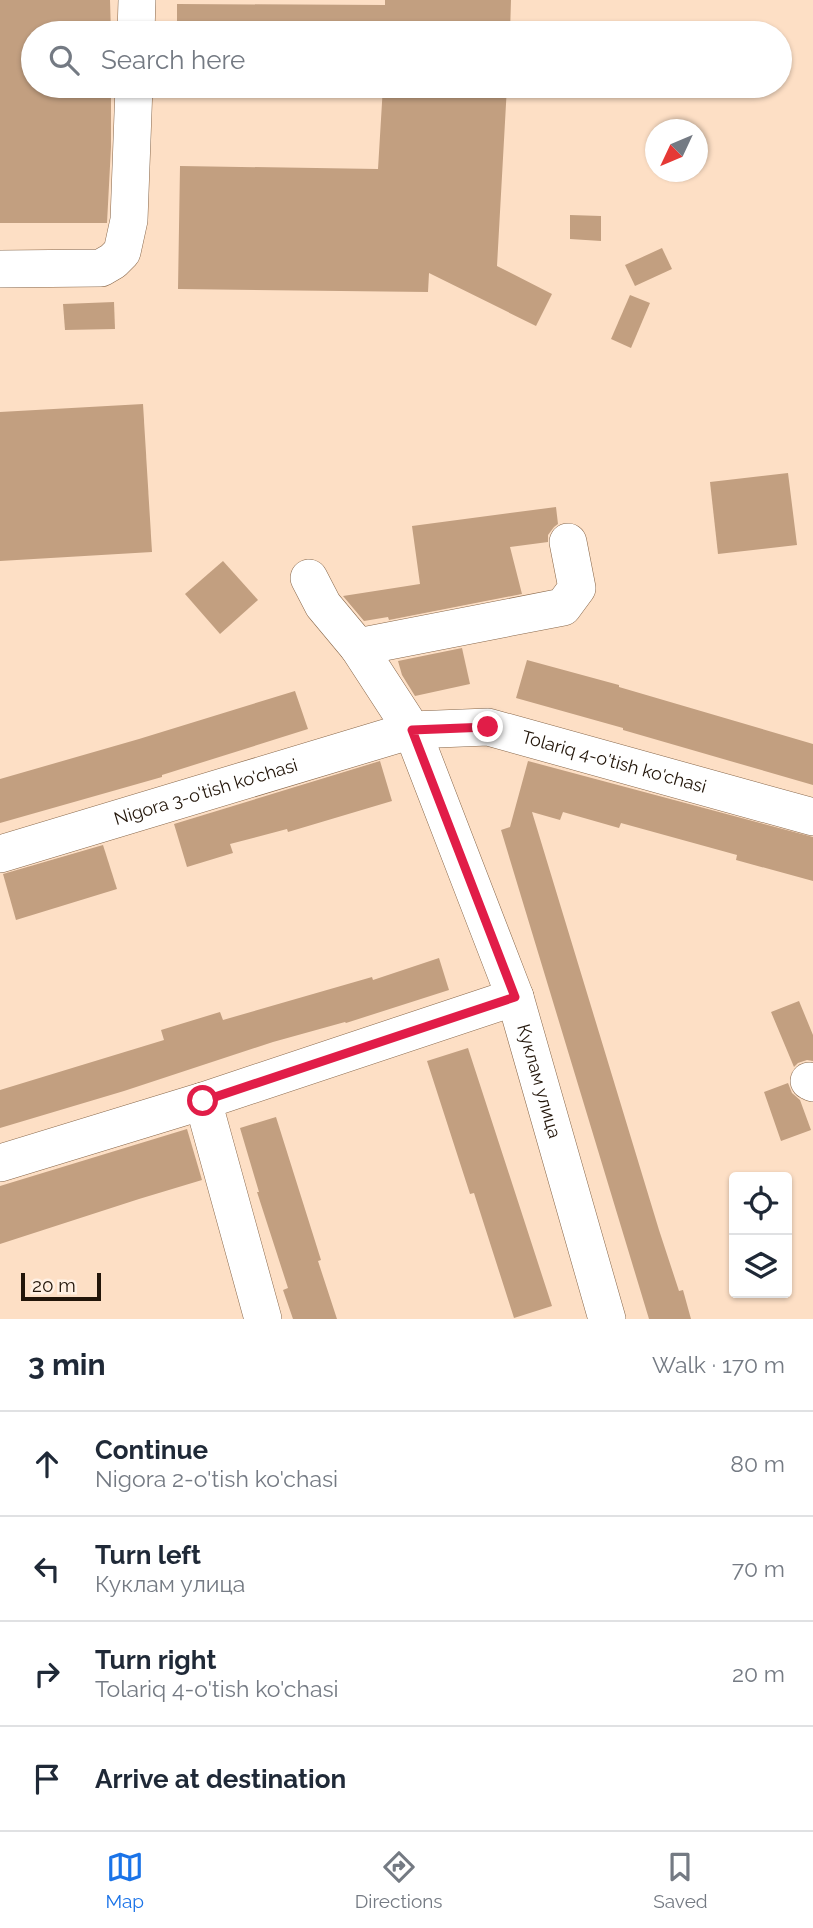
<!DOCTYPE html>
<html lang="en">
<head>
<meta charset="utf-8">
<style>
	body { margin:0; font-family:Raleway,sans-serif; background:#f6f6f7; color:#1f2937 }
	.controls { position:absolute; right:21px; bottom:21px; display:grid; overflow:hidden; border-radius:7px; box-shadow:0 2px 5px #0004 }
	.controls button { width:63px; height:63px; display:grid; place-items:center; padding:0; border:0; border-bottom:2px solid #e0e1e3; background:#fff; color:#1f2937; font:35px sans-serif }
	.compass { position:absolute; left:645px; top:119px; width:63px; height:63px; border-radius:50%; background:#fff; box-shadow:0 2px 5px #0004; rotate:226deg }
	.scale { position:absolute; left:21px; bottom:18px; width:80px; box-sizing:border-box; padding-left:7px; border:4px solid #221509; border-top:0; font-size:19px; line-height:24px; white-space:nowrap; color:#221509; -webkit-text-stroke:5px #fff0e3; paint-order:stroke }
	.stop { position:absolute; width:21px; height:21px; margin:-16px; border:5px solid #e11d48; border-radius:50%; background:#fff }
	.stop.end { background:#e11d48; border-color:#fff; box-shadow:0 2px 7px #0008 }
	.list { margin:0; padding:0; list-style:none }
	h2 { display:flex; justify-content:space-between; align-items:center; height:91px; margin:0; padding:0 28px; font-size:30px }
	h2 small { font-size:23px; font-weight:400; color:#747a83 }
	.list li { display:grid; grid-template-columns:46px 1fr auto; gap:21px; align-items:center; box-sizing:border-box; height:105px; padding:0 28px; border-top:2px solid #e0e1e3 }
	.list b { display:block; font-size:26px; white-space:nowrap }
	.list p { margin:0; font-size:23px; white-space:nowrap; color:#747a83 }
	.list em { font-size:23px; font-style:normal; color:#747a83 }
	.icon { flex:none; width:38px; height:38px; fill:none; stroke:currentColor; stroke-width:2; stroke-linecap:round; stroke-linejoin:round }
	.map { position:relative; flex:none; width:813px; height:1319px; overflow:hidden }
	.search { position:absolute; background:#fff; box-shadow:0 2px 5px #0004; left:21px; right:21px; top:21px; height:77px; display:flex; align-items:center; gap:18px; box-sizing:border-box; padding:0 24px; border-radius:38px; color:#747a83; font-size:26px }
	.sheet { height:511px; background:#fff }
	nav { display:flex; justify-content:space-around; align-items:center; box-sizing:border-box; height:98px; border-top:2px solid #e0e1e3; background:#fff; font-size:19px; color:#747a83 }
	nav a { display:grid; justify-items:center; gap:4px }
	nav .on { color:#1a73e8 }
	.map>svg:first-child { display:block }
	.building { fill:#c29f80 }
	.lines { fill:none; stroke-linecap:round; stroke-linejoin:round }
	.minor-casing { stroke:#876649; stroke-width:38 }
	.minor { stroke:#fff; stroke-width:37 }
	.route { stroke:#e11d48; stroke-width:9 }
	.labels { text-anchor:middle; stroke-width:7; stroke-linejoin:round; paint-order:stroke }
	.street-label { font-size:18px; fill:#221509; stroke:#fff0e3 }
</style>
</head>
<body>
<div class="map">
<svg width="813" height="1319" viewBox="0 0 813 1319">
	<rect width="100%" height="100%" fill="#fddfc5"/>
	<g class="building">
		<path d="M 0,0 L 110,0 L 111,33 L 33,33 L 33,86 L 111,86 L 111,147 L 107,223 L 0,223 Z"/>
		<path d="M 385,0 L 511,0 L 510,33 L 177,33 L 177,4 L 385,5 Z"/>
		<path d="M 383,86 L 507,86 L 497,266 L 552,294 L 536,326 L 429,273 L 428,292 L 178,289 L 180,166 L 378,169 Z"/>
		<path d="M 570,215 L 601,216 L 601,241 L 570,239 Z"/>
		<path d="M 662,248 L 672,269 L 635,286 L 625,265 Z"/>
		<path d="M 630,295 L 650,303 L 631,348 L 611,339 Z"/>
		<path d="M 114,302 L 115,329 L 65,330 L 63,304 Z"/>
		<path d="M 143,404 L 152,552 L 0,561 L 0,412 Z"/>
		<path d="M 788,473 L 797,545 L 718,554 L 710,482 Z"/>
		<path d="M 556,507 L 558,524 L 554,527 L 548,535 L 548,542 L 510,547 L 522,594 L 389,620 L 388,617 L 364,621 L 343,596 L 420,584 L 412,526 Z"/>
		<path d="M 223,561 L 258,600 L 220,634 L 185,594 Z"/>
		<path d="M 462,648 L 470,684 L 415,696 L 402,675 L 398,661 Z"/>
		<path d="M 527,660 L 619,685 L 619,687 L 813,744 L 813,785 L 623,730 L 623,728 L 516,698 Z"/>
		<path d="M 295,691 L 308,729 L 162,775 L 162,777 L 0,823 L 0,779 L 139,739 Z"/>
		<path d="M 380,761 L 392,801 L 288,832 L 287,829 L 230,844 L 233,853 L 187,867 L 174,824 Z"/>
		<path d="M 528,761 L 813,837 L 813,881 L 736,860 L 737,855 L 621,823 L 619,828 L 563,812 L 560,820 L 532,812 L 659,1230 L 679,1291 L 683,1290 L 691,1319 L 649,1319 L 501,830 L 510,827 Z"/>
		<path d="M 103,845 L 117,889 L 16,920 L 3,874 Z"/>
		<path d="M 439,958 L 449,990 L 346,1023 L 345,1022 L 273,1042 L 124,1091 L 0,1128 L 0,1090 L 164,1040 L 161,1030 L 220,1012 L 223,1020 L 372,977 L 373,980 Z"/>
		<path d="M 799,1001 L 813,1035 L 813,1061 L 807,1060 L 798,1063 L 794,1067 L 771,1012 Z"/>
		<path d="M 468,1048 L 552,1306 L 514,1318 L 474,1193 L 470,1194 L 427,1061 Z"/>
		<path d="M 788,1083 L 792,1093 L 800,1100 L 811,1130 L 781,1141 L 764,1092 Z"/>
		<path d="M 276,1117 L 321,1260 L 318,1261 L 337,1319 L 293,1319 L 283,1290 L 288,1288 L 257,1192 L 259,1192 L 240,1128 Z"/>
		<path d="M 187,1129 L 202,1180 L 139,1199 L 0,1244 L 0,1186 Z"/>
	</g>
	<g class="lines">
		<g class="minor-casing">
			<g id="minor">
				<path d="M 136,33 L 137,0"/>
				<path d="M 0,269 L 101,268 L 113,261 L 122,252 L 129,220 L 134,86"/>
				<path id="s1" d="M 568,542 L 577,588 L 563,607 L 358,647 L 412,730 L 515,997 L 607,1319"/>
				<path d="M 309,578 L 323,605 L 358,647"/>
				<path id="s2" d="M 0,854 L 412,730 L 488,727 L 813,817"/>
				<path d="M 809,1081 L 813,1083"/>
				<path d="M 203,1101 L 263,1319"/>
				<path d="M 0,1163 L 203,1101 L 515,997"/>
			</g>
		</g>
		<use href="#minor" class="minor"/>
	</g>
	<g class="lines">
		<path class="route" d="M 203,1101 L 515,997 L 412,730 L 488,727"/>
	</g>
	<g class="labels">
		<g class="street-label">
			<text dy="6" stroke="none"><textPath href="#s2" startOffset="637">Tolariq 4-o'tish ko'chasi</textPath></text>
			<text dy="6" stroke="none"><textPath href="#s2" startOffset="215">Nigora 3-o'tish ko'chasi</textPath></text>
			<text dy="6" stroke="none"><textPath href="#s1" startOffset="752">Куклам улица</textPath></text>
		</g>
	</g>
</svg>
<div class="controls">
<button><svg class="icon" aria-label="locate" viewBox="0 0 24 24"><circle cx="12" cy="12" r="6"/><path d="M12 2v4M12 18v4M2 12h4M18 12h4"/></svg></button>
<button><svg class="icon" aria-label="layers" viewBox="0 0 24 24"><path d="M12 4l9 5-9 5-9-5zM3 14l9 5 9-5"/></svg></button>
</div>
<svg class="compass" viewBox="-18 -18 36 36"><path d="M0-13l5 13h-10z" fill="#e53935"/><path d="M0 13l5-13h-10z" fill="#747a83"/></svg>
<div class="scale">20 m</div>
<div class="stop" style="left:203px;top:1101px"></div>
<div class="stop end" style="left:488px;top:727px"></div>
<div class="search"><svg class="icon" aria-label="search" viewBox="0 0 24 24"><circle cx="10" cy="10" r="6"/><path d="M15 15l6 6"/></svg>Search here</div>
</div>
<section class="sheet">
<h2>3 min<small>Walk · 170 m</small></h2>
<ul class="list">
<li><svg class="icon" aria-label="ahead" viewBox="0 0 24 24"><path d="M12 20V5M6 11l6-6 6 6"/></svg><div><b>Continue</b><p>Nigora 2-o'tish ko'chasi</p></div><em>80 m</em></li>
<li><svg class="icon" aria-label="left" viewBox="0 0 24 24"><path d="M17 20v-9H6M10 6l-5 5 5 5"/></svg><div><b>Turn left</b><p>Куклам улица</p></div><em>70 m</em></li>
<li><svg class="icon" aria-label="right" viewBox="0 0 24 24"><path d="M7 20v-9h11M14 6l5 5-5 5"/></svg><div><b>Turn right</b><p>Tolariq 4-o'tish ko'chasi</p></div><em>20 m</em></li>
<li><svg class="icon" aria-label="arrive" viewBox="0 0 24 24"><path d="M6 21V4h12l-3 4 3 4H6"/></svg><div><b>Arrive at destination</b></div></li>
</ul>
</section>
<nav>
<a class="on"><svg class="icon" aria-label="map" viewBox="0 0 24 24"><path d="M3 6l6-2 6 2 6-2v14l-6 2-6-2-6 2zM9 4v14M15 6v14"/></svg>Map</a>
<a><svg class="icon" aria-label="directions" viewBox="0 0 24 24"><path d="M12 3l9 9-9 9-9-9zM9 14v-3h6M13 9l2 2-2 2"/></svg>Directions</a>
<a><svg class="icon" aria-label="saved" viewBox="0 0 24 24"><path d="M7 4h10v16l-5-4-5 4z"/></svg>Saved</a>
</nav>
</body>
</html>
